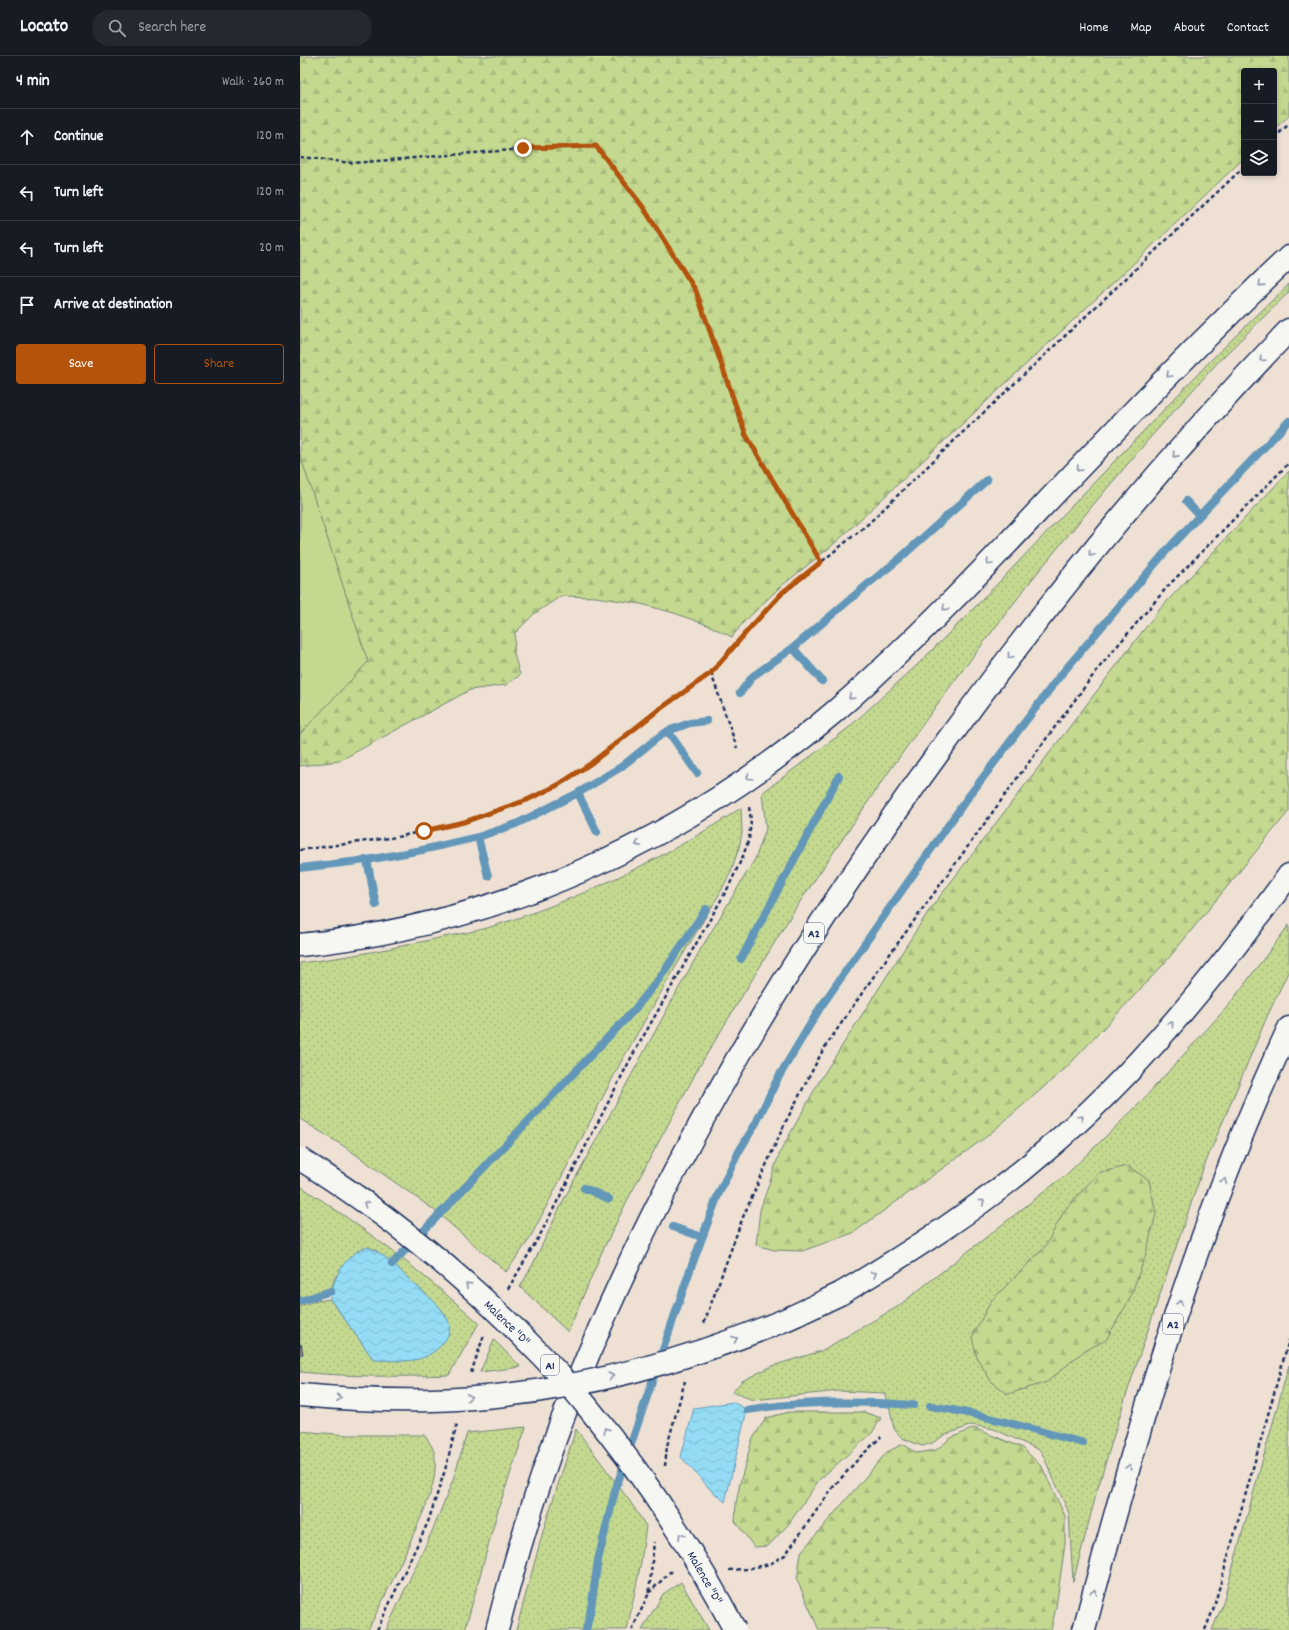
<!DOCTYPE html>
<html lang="en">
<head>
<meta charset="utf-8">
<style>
	body { margin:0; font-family:Dekko,sans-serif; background:#242831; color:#f1f3f6 }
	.controls { position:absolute; right:12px; top:12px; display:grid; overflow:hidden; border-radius:4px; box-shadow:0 2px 6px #0003 }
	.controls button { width:36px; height:36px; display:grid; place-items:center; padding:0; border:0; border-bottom:1px solid #363941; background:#171b24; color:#f1f3f6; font:20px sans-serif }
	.stop { position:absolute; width:12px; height:12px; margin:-9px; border:3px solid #b45309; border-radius:50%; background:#fff }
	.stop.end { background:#b45309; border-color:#fff; box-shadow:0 1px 4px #0008 }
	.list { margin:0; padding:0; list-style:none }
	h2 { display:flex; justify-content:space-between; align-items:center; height:52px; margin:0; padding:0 16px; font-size:17px }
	h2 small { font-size:13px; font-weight:400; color:#9ea1a6 }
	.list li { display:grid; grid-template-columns:26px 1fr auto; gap:12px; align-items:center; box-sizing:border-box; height:56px; padding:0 16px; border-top:1px solid #363941 }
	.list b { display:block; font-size:15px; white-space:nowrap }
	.list em { font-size:13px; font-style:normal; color:#9ea1a6 }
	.actions { display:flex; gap:8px; padding:12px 16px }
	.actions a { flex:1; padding:9px 0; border:1px solid #b45309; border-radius:4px; text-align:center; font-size:14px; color:#b45309 }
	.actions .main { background:#b45309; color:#fff }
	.icon { flex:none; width:22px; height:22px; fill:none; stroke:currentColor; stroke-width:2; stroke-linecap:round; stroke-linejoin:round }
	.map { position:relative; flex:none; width:989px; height:1574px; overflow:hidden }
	header { display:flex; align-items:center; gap:24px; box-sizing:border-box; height:56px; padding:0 20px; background:#171b24; border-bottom:1px solid #363941 }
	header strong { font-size:19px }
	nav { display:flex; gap:22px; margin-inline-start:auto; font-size:14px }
	.search { width:280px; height:36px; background:#242831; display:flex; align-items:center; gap:10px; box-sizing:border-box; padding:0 14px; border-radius:22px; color:#9ea1a6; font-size:15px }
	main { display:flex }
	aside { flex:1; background:#171b24 }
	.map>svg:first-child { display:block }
	.grass { fill:url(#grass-dots); stroke:#708476 }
	.forest { fill:url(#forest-firs); stroke:#708476 }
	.pitch { fill:#c4d98f; stroke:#708476 }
	.water { fill:url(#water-waves); stroke:#6497b9 }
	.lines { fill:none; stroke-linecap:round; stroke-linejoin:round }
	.stream { stroke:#6497b9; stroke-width:8 }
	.building { fill:url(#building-hatch); stroke:#1b2f5e }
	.motorway-casing { stroke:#1b2f5e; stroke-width:25 }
	.path { stroke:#1b2f5e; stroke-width:2.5; stroke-dasharray:4 3; stroke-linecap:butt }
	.motorway { stroke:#f6f6f2; stroke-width:22 }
	.motorway-bridge-casing { stroke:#1b2f5e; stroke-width:25; stroke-linecap:butt }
	.motorway-bridge { stroke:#f6f6f2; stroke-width:22 }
	.oneway { stroke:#8892a8 }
	.route { stroke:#b45309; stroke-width:5 }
	.labels { text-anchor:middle; stroke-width:3; stroke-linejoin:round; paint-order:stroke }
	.shield { fill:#f6f6f2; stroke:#5d6b8a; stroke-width:1 }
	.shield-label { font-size:12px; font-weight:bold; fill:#1b2f5e }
	.street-label { font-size:13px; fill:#1b2f5e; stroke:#f6f6f2 }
</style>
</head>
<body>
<header>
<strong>Locato</strong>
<div class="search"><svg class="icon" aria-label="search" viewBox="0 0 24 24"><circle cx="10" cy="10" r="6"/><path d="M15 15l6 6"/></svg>Search here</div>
<nav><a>Home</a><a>Map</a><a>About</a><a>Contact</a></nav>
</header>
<main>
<aside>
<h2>4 min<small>Walk · 260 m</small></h2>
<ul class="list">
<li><svg class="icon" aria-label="ahead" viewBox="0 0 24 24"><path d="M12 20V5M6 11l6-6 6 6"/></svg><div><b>Continue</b></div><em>120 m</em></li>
<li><svg class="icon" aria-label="left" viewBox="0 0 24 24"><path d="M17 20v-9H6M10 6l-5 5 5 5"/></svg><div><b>Turn left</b></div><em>120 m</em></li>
<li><svg class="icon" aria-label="left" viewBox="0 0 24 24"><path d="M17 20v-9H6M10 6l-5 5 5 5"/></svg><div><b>Turn left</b></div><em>20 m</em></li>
<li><svg class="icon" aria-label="arrive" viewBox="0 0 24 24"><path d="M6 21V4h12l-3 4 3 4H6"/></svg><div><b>Arrive at destination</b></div></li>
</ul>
<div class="actions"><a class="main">Save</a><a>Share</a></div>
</aside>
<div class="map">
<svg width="989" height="1574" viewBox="0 0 989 1574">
	<defs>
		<pattern id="grass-dots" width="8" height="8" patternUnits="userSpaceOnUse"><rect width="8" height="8" fill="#c4d98f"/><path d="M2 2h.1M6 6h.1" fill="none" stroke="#a8bb7e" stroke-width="1.8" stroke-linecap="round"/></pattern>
		<pattern id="forest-firs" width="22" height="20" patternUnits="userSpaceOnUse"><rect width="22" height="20" fill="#c4d98f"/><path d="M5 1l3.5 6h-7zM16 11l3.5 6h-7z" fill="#a8bb7e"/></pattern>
		<pattern id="water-waves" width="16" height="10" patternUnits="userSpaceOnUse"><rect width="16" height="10" fill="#94dcf5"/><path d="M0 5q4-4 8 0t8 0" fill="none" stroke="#7fbdd4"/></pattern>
		<pattern id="building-hatch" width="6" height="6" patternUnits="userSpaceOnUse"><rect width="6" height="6" fill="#dcb08d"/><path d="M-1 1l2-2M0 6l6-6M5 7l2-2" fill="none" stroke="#b29076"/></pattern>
	</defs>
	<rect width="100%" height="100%" fill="#eee1d4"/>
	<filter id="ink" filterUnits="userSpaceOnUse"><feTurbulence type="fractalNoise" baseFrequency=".025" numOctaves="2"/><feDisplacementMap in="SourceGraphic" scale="8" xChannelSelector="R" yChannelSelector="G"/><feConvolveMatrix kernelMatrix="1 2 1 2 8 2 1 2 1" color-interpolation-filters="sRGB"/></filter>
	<g filter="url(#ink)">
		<g class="grass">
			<path d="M 989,228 L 989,236 L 918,306 L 848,384 L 793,449 L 733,522 L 646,636 L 578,731 L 495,853 L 399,1011 L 328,1143 L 301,1198 L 268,1276 L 220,1231 L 232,1210 L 264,1143 L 369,950 L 399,896 L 455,803 L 466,773 L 462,737 L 547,673 L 616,610 L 679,547 L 914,301 Z"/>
			<path d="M 441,752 L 442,777 L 439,792 L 431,815 L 420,837 L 375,912 L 321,1006 L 229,1184 L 206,1216 L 134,1154 L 45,1091 L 0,1063 L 0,907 C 48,901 95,892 143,881 C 158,878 173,876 187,872 C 276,845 364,803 441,752 Z"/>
			<path d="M 989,869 L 989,914 L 966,963 L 903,1113 L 863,1229 L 824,1346 L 797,1435 L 773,1526 L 769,1457 L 741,1395 L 694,1373 L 672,1369 L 645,1379 L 632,1387 L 622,1390 L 602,1382 L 594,1373 L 590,1353 L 584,1337 L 539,1335 L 453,1344 L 432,1336 L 442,1325 L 472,1310 L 521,1295 L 597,1251 L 768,1117 L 837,1050 L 928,950 Z"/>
			<path d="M 0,1130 C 64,1171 123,1217 179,1267 L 149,1319 C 99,1321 50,1321 0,1316 L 0,1250 L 12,1246 L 30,1243 L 74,1304 L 141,1253 L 76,1194 L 68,1191 L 35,1221 L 32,1231 L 0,1242 Z"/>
			<path d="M 194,1284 L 221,1311 L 180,1316 Z"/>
			<path d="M 989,1309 L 989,1574 L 912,1574 L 922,1550 Z"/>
			<path d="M 226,1371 L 198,1454 L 165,1574 L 86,1574 L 134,1471 L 153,1424 L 167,1377 Z"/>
			<path d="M 276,1373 L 329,1444 L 346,1470 L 341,1506 L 327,1574 L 216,1574 L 244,1472 Z"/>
			<path d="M 0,1375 L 47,1379 L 124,1379 C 130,1387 135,1393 135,1403 C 137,1429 124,1454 114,1477 C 100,1510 84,1542 68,1574 L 0,1574 Z"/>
			<path d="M 381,1526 L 409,1574 L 342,1574 L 363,1538 Z"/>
		</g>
		<g class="forest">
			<path d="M 0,0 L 989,0 L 989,60 L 974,73 L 974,15 L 944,15 L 944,102 L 830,211 L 534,488 L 479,532 L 442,568 L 432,581 L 410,570 L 374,557 L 341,548 L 296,541 L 261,540 L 234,558 L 215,577 L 214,598 L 220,619 L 206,629 L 170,634 L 39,705 L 0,710 Z"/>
			<path d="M 989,415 L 989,755 L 863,909 L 767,1011 L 686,1081 L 553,1177 L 502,1195 L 474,1194 L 456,1189 L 460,1154 L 480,1096 L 520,1024 L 628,856 L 858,555 Z"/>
			<path d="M 827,1110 L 849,1124 L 856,1158 L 845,1201 L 829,1244 L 806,1284 L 784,1295 L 747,1326 L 708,1338 L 691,1325 L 677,1302 L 672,1281 L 691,1245 L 745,1191 L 764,1155 L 798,1117 Z"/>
			<path d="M 489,1356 L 564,1356 L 581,1362 L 572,1377 L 519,1424 L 488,1469 L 468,1490 L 454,1491 L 435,1465 L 436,1447 L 440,1427 L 452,1384 L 466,1362 Z"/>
			<path d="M 674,1372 L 723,1392 L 742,1411 L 765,1460 L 765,1488 L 756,1551 L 751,1574 L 519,1574 L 497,1524 L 501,1496 L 587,1396 L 603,1388 L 617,1397 L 636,1394 L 651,1382 Z"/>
		</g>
		<path class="pitch" d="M 0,399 L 68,606 L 0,678 Z"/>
		<g class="water">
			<path d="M 68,1191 C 84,1197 98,1213 111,1225 C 123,1236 139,1247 147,1262 C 158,1281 131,1302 114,1304 C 102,1306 87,1304 74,1304 L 30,1243 C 33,1222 46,1196 68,1191 Z"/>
			<path d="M 433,1346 L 447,1354 L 425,1446 L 410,1433 L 381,1401 L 394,1352 Z"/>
		</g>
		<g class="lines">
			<g class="stream">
				<path d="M 886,445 L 899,459"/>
				<path d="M 493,592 L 522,625"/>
				<path d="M 440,637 L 453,620 L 493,592 L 568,528 L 598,504 L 687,424"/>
				<path d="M 368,675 L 397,717"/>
				<path d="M 278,737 L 297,776"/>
				<path d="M 178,781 L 188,820"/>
				<path d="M 67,804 L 76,849"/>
				<path d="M 0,812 L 67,804 L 122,794 L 178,781 L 216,768 L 278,737 L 321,711 L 357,682 L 368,675 L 390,667 L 407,665"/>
				<path d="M 441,903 L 539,720"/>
				<path d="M 284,1132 L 309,1143"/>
				<path d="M 373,1171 L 402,1181"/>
				<path d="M 92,1208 L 334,954 L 359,923 L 406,853"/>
				<path d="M 0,1245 L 31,1235"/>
				<path d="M 630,1350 C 681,1358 732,1373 783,1387"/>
				<path d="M 447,1354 C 502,1345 558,1345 614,1349"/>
				<path d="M 286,1574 L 291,1552 L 298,1504 L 315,1435 L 389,1217 L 418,1139 L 438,1097 L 456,1067 L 478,1022 L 520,952 L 591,850 L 666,744 L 759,621 L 867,494 L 989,365"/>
			</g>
		</g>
		<path class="building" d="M 1,1288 L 3,1298 L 0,1298 L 0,1289 Z"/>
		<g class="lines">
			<g class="motorway-casing">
				<g id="motorway">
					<path d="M 0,889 C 196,870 383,785 533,657 C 594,605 651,547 706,489 C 779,412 851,335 927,261 C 947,241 968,220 989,201"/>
					<path d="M 540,1238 C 610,1196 680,1152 742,1098 C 837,1018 916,919 989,819"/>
					<path d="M 197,1574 C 218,1492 243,1410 275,1331 C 366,1104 495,893 639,696 C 746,548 862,406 989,274"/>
					<path d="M 784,1574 C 838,1369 898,1164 989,972"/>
				</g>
			</g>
			<g class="path">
				<path d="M 974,82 L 989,68"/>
				<path d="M 0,101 L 53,107 L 223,93 L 296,90 L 343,151 L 396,235 L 445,379 L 521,506"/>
				<path d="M 411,617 L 437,692"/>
				<path d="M 0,794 L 97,781 L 164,766 L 227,744 L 258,729 L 290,708 L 357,655 L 411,617 L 449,573 L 483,537 L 568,468 L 661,378 L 944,111"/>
				<path d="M 208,1233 L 240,1179 L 331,1002 L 429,830 L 443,800 L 449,783 L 451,764 L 449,751"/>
				<path d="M 404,1267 L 443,1161 L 485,1067 L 523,994 L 569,927 L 721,717 L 797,614 L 868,530 L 989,407"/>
				<path d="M 171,1317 L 184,1279"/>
				<path d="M 365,1410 L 367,1390 L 385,1325"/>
				<path d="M 429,1514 L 446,1513 L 470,1508 L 485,1499 L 534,1430 L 561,1400 L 581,1381"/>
				<path d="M 349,1537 L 370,1516 L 374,1516"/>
				<path d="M 77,1574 L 128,1466 L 145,1414 L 157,1368"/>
				<path d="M 332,1574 L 349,1537 L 354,1486"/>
				<path d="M 905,1574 L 913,1554 L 989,1284"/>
			</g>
			<use href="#motorway" class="motorway"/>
			<g class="motorway-bridge-casing">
				<g id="motorway-bridge">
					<path d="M 0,1103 C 76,1150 146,1206 210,1268 C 236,1294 263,1320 286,1349 C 344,1419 393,1494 435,1574"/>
					<path d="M 0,1339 C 44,1343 88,1345 133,1344 C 252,1341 370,1311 480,1266 C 500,1258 520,1247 540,1238"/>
				</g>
			</g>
			<use href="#motorway-bridge" class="motorway-bridge"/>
		</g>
		<defs><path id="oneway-chevron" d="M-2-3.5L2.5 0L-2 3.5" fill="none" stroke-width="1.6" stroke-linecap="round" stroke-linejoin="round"/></defs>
		<g class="oneway">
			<use href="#oneway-chevron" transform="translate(961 228) rotate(136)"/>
			<use href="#oneway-chevron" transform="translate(962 303) rotate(134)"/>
			<use href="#oneway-chevron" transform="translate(869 319) rotate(134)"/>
			<use href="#oneway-chevron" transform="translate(875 399) rotate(132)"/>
			<use href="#oneway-chevron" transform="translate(779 413) rotate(134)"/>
			<use href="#oneway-chevron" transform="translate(791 498) rotate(130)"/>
			<use href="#oneway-chevron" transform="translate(689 507) rotate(133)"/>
			<use href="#oneway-chevron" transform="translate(645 552) rotate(136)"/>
			<use href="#oneway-chevron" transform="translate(710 600) rotate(128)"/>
			<use href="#oneway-chevron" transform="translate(551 641) rotate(138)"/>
			<use href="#oneway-chevron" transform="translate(449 721) rotate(145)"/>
			<use href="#oneway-chevron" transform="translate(338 788) rotate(154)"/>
			<use href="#oneway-chevron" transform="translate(871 968) rotate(-49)"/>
			<use href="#oneway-chevron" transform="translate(781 1062) rotate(-43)"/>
			<use href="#oneway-chevron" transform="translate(924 1125) rotate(-68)"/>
			<use href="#oneway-chevron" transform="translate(682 1146) rotate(-38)"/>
			<use href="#oneway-chevron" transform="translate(66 1148) rotate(-145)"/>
			<use href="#oneway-chevron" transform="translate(574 1218) rotate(-31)"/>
			<use href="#oneway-chevron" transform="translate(168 1229) rotate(-138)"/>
			<use href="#oneway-chevron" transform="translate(880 1247) rotate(-71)"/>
			<use href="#oneway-chevron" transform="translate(435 1283) rotate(-21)"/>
			<use href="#oneway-chevron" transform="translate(311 1320) rotate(-13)"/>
			<use href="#oneway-chevron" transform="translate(169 1341) rotate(-5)"/>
			<use href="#oneway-chevron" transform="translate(39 1342) rotate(4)"/>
			<use href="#oneway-chevron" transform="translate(306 1374) rotate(-128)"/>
			<use href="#oneway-chevron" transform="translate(829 1411) rotate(-74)"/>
			<use href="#oneway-chevron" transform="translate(381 1480) rotate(-122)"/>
			<use href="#oneway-chevron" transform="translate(794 1536) rotate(-75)"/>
		</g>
	</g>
	<g class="lines" filter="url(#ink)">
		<path class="route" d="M 124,775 L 164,766 L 227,744 L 258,729 L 290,708 L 357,655 L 411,617 L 449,573 L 483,536 L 521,506 L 446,379 L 396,235 L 343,151 L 296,90 L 223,92"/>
	</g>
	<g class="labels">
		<g class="shield">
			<rect x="504" y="867" width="20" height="20" rx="3"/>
			<rect x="863" y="1258" width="20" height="20" rx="3"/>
			<rect x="241" y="1299" width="18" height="20" rx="3"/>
		</g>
		<g class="shield-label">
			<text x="514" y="881">A2</text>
			<text x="873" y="1272">A2</text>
			<text x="250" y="1313">A1</text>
		</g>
		<g class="street-label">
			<text transform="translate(208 1266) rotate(44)" y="5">Malence "D"</text>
			<text transform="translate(406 1521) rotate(60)" y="5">Malence "D"</text>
		</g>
	</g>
</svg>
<div class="controls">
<button>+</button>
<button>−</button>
<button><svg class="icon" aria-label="layers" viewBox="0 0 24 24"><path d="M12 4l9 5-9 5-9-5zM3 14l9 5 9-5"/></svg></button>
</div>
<div class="stop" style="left:124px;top:775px"></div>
<div class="stop end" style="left:223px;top:92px"></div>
</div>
</main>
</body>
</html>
